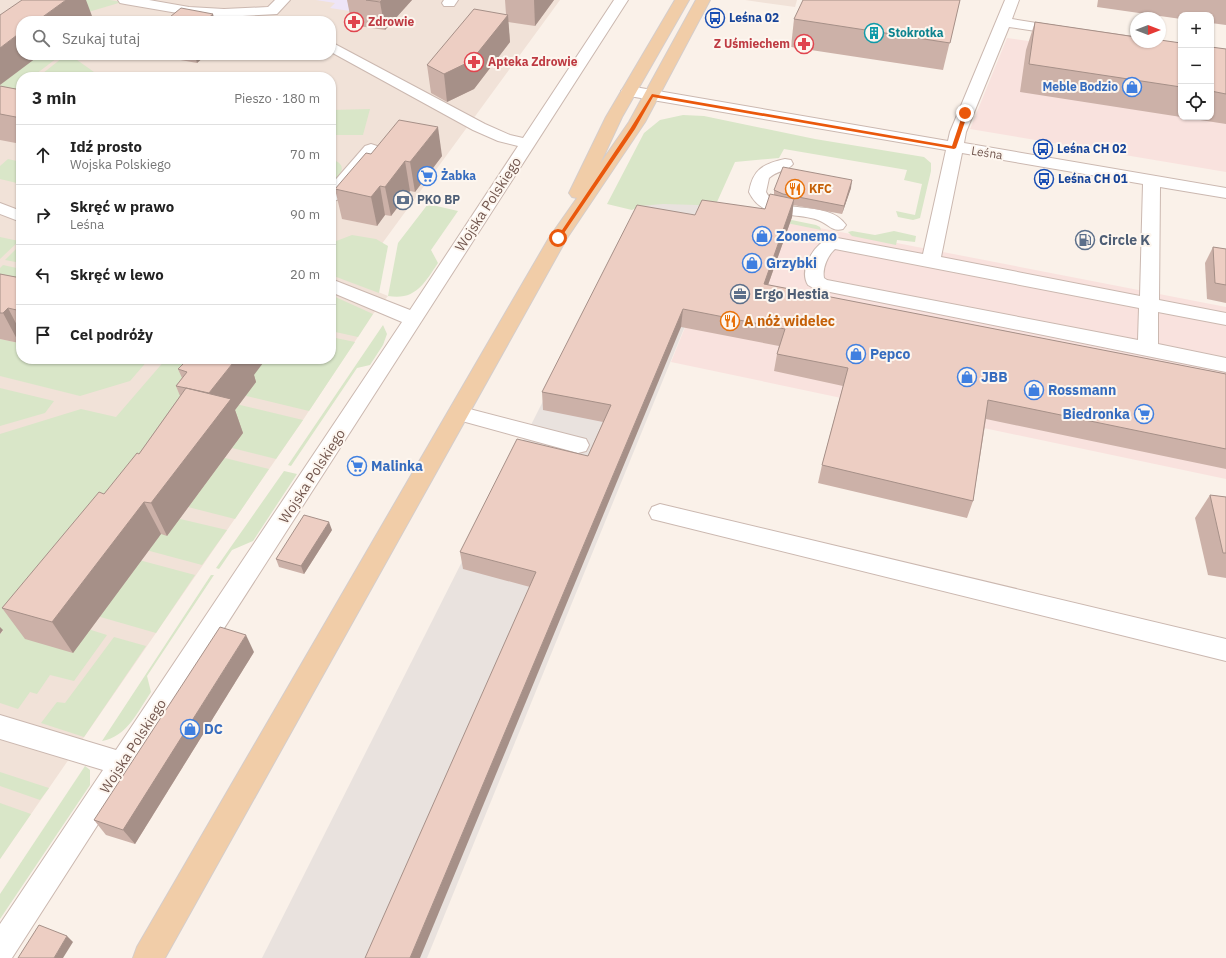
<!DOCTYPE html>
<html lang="pl">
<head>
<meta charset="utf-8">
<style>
	body { margin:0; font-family:"IBM Plex Sans",sans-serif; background:#f6f6f6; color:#222 }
	.controls { position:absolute; right:12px; top:12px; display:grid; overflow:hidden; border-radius:8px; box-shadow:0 1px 3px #0004 }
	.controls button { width:36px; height:36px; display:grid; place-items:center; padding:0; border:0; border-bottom:1px solid #e0e0e0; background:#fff; color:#222; font:20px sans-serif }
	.compass { position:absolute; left:1130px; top:12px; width:36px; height:36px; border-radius:50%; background:#fff; box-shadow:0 1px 3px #0004; rotate:90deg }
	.stop { position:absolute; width:12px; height:12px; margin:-9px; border:3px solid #ea580c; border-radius:50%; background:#fff }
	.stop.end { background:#ea580c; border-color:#fff; box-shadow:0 1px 4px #0008 }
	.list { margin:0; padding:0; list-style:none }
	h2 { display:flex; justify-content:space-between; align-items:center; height:52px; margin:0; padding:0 16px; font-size:17px }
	h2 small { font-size:13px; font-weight:400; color:#767676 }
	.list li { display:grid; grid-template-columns:26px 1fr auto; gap:12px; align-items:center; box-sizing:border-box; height:60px; padding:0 16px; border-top:1px solid #e0e0e0 }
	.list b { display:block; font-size:15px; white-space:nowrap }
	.list p { margin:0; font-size:13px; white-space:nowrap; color:#767676 }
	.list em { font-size:13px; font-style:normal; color:#767676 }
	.icon { flex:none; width:22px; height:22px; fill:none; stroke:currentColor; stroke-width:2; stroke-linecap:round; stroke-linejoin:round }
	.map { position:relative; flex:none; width:1226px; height:958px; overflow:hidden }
	.search { position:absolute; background:#fff; box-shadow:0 1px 3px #0004; left:16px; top:16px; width:320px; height:44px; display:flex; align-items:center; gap:10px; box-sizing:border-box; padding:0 14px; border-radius:16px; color:#767676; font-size:15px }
	.panel { position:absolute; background:#fff; box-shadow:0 1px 3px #0004; left:16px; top:72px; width:320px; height:292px; border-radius:16px }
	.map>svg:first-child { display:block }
	.residential { fill:#f1e2d8; fill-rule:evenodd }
	.commercial { fill:#f9e2de }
	.industrial { fill:#e9e2de }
	.education { fill:#eee5f7 }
	.green { fill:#d9e6c8 }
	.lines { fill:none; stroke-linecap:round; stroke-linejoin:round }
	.minor-casing { stroke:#cbb8b0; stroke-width:2 }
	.major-casing { stroke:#d5cdca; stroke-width:2 }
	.minor { fill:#fff; fill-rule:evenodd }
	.major { fill:#f1cda8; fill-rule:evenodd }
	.wall { fill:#ccb1a8 }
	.shaded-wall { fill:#a69088 }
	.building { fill:#edcec3; stroke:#a69088 }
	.route { fill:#ea580c }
	.labels { text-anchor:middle; stroke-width:4; stroke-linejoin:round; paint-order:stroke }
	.far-transit-label { font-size:12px; font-weight:bold; fill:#164399; stroke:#fdf6ef; text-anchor:start }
	.far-health-label { font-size:12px; font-weight:bold; fill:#be3a42; stroke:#fdf6ef; text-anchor:start }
	.far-culture-label { font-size:12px; font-weight:bold; fill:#0d838f; stroke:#fdf6ef; text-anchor:start }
	.far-shop-label { font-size:12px; font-weight:bold; fill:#366cbe; stroke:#fdf6ef; text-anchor:end }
	.far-street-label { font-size:12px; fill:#72574f; stroke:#fdf6ef }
	.far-food-label { font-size:12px; font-weight:bold; fill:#c56008; stroke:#fdf6ef; text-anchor:start }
	.far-service-label { font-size:12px; font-weight:bold; fill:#4e5e75; stroke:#fdf6ef; text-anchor:start }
	.street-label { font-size:14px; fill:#72574f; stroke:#fdf6ef }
	.shop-label { font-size:14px; font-weight:bold; fill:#366cbe; stroke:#fdf6ef; text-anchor:start }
	.service-label { font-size:14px; font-weight:bold; fill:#4e5e75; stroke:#fdf6ef; text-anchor:start }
	.food-label { font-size:14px; font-weight:bold; fill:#c56008; stroke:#fdf6ef; text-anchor:start }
</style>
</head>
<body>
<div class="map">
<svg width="1226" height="958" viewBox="0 0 1226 958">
	<rect width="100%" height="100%" fill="#faf1e9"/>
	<g class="residential">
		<path d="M 0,0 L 560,0 L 354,282 L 388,296 L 373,314 L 303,420 L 0,859 ZM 21,21 L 331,21 L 331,55 L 21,55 ZM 21,77 L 331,77 L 331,359 L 21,359 Z"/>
		<path d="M 745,0 L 797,0 L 795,7 Z"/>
	</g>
	<g class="commercial">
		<path d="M 1007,38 L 1181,63 L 1181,117 L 1211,117 L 1226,70 L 1226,172 L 970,129 Z"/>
		<path d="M 732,211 L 1226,307 L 1226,479 L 671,362 Z"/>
	</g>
	<path class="industrial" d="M 647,195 L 732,211 L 427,958 L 262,958 Z"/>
	<path class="education" d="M 316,0 L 376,0 L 363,13 L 330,8 L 335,3 Z"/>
	<g class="green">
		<path d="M 74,0 L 110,0 L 122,2 L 85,13 Z"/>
		<path d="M 38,55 L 61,55 L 32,77 L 21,77 L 21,100 L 0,112 L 0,85 Z"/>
		<path d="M 66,55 L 70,55 L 101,77 L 38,77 Z"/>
		<path d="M 370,109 L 363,135 L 331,135 L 331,110 Z"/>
		<path d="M 683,115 L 704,116 L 815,139 L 924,157 L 931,163 L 931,171 L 920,218 L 913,220 L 898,217 L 896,211 L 915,215 L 922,184 L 904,180 L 907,170 L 784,149 L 779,158 L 735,162 L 717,202 L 772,216 L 816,225 L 820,227 L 821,230 L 697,205 L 663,204 L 640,206 L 632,210 L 607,204 L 644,133 L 660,120 Z"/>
		<path d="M 8,159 L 21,162 L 21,184 L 0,179 L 0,166 Z"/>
		<path d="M 331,159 C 350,165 340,175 331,186 Z"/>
		<path d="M 428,204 L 458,211 L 431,250 L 438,263 C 425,282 416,301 388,296 L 398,243 Z"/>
		<path d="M 852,231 L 875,235 L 894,231 L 916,236 L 915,242 L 897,240 L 896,245 L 852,236 L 848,232 Z"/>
		<path d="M 352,235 L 376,239 L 388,246 L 379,293 L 331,275 L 331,243 Z"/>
		<path d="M 0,237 L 19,241 L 0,259 Z"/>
		<path d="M 21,244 L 21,263 L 5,260 Z"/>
		<path d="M 3,265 L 21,269 L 21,308 L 0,289 L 0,268 Z"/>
		<path d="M 331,295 L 373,314 L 358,337 L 331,331 Z"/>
		<path d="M 383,325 L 387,334 L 383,345 L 370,365 L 357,368 L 291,466 L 288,465 Z"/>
		<path d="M 331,337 L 355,342 L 309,411 L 242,395 L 248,377 L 262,359 L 331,359 Z"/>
		<path d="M 0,339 L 19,343 L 21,341 L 21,359 L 149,359 L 130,381 L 80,396 L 0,376 Z"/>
		<path d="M 166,359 L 215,359 L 88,629 L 107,635 L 74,681 L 50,675 L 37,694 L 30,692 L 18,709 L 0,703 L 0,634 L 3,631 L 0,630 L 0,434 L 81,409 L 116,417 Z"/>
		<path d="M 0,388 L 54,401 L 45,413 L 0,426 Z"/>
		<path d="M 236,404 L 303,420 L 276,459 L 228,447 L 219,426 Z"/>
		<path d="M 221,457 L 269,469 L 235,519 L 184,506 Z"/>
		<path d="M 284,471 L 297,474 L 253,541 L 232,550 L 219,569 L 216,568 Z"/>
		<path d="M 176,518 L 227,530 L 202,565 L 146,550 L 159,533 Z"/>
		<path d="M 139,560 L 195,575 L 156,633 L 97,616 Z"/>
		<path d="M 211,575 L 214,575 L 147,676 L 151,692 C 138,711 127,737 102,741 Z"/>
		<path d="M 114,637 L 146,646 L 84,737 L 41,723 L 57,702 L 65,703 Z"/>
		<path d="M 85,766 L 90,770 L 90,785 L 0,919 L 0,894 Z"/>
		<path d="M 0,772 L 49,788 L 40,800 L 0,786 Z"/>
		<path d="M 0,803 L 31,814 L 0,859 Z"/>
	</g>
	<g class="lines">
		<g class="minor-casing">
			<g id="minor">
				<path d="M 118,0 L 149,0 L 189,7 L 224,9 L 268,7 L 275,0 L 290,0 L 277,14 L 224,17 L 189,15 L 125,4 L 120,3 Z"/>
				<path d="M 444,0 L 458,0 L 454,6 L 444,6 L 442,3 Z"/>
				<path d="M 614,0 L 628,0 L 12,958 L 0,958 L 0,924 L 103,770 L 0,739 L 0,715 L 116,750 L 402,322 L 331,292 L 331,279 L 410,310 L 518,146 L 498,141 L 473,130 L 331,52 L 331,42 L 485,124 L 510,135 L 523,138 Z"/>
				<path d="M 1005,0 L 1019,0 L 1012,19 L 1062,27 L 1067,28 L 1069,31 L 1067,34 L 1062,35 L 1009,27 L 966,132 L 964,143 L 1226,188 L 1226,198 L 1160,187 L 1159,300 L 1226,313 L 1226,325 L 1158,312 L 1158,344 L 1226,358 L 1226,372 L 815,289 L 808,285 C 798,269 815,242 832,237 L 923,254 L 946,150 L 629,96 L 624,94 L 621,91 L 624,88 L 629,86 L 948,141 L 950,132 ZM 962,153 L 1143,184 L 1140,296 L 941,257 ZM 835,249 L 1139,308 L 1138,340 L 827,280 L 824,278 C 822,268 828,255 835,249 Z"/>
				<path d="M 371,144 L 377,146 L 379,149 L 377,152 L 337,200 L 331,201 L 331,185 L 365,146 Z"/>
				<path d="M 785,159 L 791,160 L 793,164 C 788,171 776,171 769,178 L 766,192 C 778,217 828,198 846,225 L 843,229 C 831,232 829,224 818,220 C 793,211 763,221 749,192 C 753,169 763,164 785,159 Z"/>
				<path d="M 0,203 L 21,211 L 21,222 L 0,214 Z"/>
				<path d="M 458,406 L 578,437 L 586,439 L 589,445 L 586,451 L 578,453 L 451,418 L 448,413 L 451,408 Z"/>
				<path d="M 660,504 L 1226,639 L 1226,661 L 652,519 L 649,513 L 652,507 Z"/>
			</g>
		</g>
		<g class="major-casing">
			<path id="major" d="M 675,0 L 689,0 L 622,117 L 600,164 L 629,122 L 696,0 L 710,0 L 645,122 L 567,238 L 165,958 L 133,958 L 137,947 L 549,238 L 577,198 L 572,197 L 569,193 L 606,117 Z"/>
		</g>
		<use href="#minor" class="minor"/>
		<use href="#major" class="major"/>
	</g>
	<g class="wall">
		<path d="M 347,0 L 412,0 L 385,30 L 352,25 Z"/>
		<path d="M 505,0 L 554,0 L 535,26 L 508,22 L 510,42 L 474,89 L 447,102 L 431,93 L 427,65 L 506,14 Z"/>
		<path d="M 960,0 L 943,70 L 791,47 L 794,19 Z"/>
		<path d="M 1098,0 L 1226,0 L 1226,25 L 1211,23 L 1211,15 L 1181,15 L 1181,19 L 1097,7 Z"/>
		<path d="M 1035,22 L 1181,43 L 1181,117 L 1211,117 L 1211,47 L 1226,49 L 1226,124 L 1020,92 L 1026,50 Z"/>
		<path d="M 164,55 L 206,55 L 197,63 L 164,57 Z"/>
		<path d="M 0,86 L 21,90 L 21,144 L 0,140 Z"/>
		<path d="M 371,154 L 442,156 L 415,192 L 410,191 L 391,216 L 385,215 L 377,226 L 342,219 L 335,189 Z"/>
		<path d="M 851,188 L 842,214 L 793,205 L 792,217 L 768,285 L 1226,374 L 1226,469 L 986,419 L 973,501 L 967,518 L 818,483 L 822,465 L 843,386 L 774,371 L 777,354 L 779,346 L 681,327 L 530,587 L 463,569 L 460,552 L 588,456 L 603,422 L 543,410 L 542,392 L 695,215 L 765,209 L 774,195 L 774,190 Z"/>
		<path d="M 1213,247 L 1226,249 L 1226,303 L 1207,299 L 1205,263 Z"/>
		<path d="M 0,274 L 21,278 L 21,341 L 19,343 L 0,339 Z"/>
		<path d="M 178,369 L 254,375 L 256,382 L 235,410 L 243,433 L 167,536 L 161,534 L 73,653 L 25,639 L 2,608 L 104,494 L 139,454 L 180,396 L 176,386 L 182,378 Z"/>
		<path d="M 1210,495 L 1226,497 L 1226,578 L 1208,575 L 1195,518 Z"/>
		<path d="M 332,530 L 304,574 L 279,567 L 276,559 Z"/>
		<path d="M 254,652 L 135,844 L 106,835 L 94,820 Z"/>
	</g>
	<g class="shaded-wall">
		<path d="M 66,0 L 86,0 L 92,16 L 85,21 L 37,21 Z"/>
		<path d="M 382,0 L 412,0 L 385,30 L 380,2 Z"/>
		<path d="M 534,0 L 554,0 L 535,26 Z"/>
		<path d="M 213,14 L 215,21 L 205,21 Z"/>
		<path d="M 508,15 L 510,42 L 474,89 L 447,102 L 444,74 Z"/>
		<path d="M 21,32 L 21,55 L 40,55 L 0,85 L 0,48 Z"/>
		<path d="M 195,55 L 206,55 L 197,63 Z"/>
		<path d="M 438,127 L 442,156 L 415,192 L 410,162 Z"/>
		<path d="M 405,161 L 410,191 L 391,216 L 385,187 Z"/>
		<path d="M 852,180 L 851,188 L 842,214 L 844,206 Z"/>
		<path d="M 380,186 L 385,215 L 377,226 L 371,197 Z"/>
		<path d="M 794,199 L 792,217 L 762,302 L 764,284 Z"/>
		<path d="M 8,308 L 21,333 L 21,341 L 19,343 L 3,313 Z"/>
		<path d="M 683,309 L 681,327 L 420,958 L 410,958 Z"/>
		<path d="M 236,359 L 266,359 L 254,375 L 256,382 L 235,410 L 243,433 L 167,536 L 151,503 L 218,416 L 209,393 Z"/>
		<path d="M 144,502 L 161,534 L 73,653 L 52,622 Z"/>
		<path d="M 329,522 L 332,530 L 304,574 L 301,566 Z"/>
		<path d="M 0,627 L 3,630 L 0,634 Z"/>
		<path d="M 246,635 L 254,652 L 135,844 L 123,830 Z"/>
		<path d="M 67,936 L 73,942 L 63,958 L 54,958 Z"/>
	</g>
	<g class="building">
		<path d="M 22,0 L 66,0 L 37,21 L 21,21 L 21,32 L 0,48 L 0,15 Z"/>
		<path d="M 366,0 L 382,0 L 380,2 Z"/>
		<path d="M 803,0 L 960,0 L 950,43 L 794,19 Z"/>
		<path d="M 181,8 L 213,14 L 205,21 L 165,21 Z"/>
		<path d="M 474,9 L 508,15 L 471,61 L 444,74 L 427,65 Z"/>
		<path d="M 1035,22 L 1136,37 L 1136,42 L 1160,42 L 1160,40 L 1181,43 L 1181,87 L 1029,64 Z"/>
		<path d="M 1211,47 L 1226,49 L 1226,94 L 1211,91 Z"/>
		<path d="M 0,86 L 21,90 L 21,118 L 0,114 Z"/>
		<path d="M 399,120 L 438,127 L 410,162 L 405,161 L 385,187 L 380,186 L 371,197 L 335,189 L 366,153 L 371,154 Z"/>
		<path d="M 783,167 L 852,180 L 844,206 L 783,194 L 774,190 Z"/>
		<path d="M 770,194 L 794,199 L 764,284 L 1226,374 L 1226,449 L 988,400 L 973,501 L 822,465 L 848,368 L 777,354 L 785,329 L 683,309 L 410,958 L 365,958 L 536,572 L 460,552 L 517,439 L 588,456 L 611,405 L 542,392 L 637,205 L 695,215 L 702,200 L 765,209 Z"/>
		<path d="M 1213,247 L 1226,249 L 1226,285 L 1215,283 Z"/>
		<path d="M 0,274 L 21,278 L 21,311 L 8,308 L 3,313 L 0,313 Z"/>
		<path d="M 188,359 L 236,359 L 209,393 L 186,388 L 231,399 L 151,503 L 144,502 L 52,622 L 2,608 L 99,492 L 104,494 L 137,453 L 139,454 L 186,388 L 176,386 L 187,372 L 178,369 Z"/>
		<path d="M 1210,495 L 1226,497 L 1226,553 L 1223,553 Z"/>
		<path d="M 304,515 L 329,522 L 301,566 L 276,559 Z"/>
		<path d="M 220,627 L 246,635 L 123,830 L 94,820 Z"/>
		<path d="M 39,925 L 67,936 L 54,958 L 18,958 Z"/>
	</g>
	<path class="route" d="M 652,94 L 952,146 L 963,113 L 968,113 L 956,148 L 954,149 L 653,97 L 635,129 L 560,239 L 556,239 L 630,129 Z"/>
	<defs>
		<g id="bus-ring" transform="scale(1)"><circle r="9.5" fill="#fdf6ef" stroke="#1a4fb4" stroke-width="1.5"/><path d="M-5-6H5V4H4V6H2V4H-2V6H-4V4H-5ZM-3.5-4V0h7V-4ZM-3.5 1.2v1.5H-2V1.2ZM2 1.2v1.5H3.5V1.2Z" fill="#1a4fb4"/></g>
		<g id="pharmacy-ring" transform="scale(1)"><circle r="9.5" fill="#fdf6ef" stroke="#e0444e" stroke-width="1.5"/><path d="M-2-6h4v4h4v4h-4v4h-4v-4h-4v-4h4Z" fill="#e0444e"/></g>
		<g id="building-ring" transform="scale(1)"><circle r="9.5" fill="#fdf6ef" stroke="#0f9aa8" stroke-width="1.5"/><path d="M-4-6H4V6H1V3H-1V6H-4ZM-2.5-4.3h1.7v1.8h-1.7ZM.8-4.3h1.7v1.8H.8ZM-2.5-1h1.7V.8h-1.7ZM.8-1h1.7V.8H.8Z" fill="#0f9aa8"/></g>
		<g id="shop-ring" transform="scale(1)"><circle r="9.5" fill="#fdf6ef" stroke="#3f7fe0" stroke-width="1.5"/><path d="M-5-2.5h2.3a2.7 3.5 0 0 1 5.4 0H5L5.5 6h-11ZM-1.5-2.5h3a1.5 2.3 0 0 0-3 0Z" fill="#3f7fe0"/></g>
		<g id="supermarket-ring" transform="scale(1)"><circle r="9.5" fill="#fdf6ef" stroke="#3f7fe0" stroke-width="1.5"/><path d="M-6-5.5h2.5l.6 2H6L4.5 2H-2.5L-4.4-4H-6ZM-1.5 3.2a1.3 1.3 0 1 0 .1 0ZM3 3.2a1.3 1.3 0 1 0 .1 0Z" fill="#3f7fe0"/></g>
		<g id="restaurant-ring" transform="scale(1)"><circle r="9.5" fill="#fdf6ef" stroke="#e8710a" stroke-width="1.5"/><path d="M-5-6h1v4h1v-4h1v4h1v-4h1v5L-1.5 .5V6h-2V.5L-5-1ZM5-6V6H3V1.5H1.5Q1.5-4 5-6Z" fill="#e8710a"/></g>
		<g id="bank-ring" transform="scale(1)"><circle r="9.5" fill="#fdf6ef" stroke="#5c6f8a" stroke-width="1.5"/><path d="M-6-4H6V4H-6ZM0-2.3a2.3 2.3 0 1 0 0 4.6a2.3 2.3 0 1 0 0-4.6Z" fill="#5c6f8a"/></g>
		<g id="fuel-ring" transform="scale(1)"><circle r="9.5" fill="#fdf6ef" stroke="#5c6f8a" stroke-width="1.5"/><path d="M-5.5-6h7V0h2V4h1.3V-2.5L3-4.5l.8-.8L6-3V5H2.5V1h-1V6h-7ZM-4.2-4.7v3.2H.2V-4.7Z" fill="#5c6f8a"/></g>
		<g id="office-ring" transform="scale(1)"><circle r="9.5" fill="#fdf6ef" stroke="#5c6f8a" stroke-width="1.5"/><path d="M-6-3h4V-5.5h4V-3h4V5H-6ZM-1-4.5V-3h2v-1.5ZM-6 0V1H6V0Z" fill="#5c6f8a"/></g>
	</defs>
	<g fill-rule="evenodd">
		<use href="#bus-ring" x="715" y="18"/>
		<use href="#pharmacy-ring" x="354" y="22"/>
		<use href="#building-ring" x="874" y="33"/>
		<use href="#pharmacy-ring" x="804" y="44"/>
		<use href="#pharmacy-ring" x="474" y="62"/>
		<use href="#shop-ring" x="1132" y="87"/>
		<use href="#bus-ring" x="1043" y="149"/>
		<use href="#supermarket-ring" x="427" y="176"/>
		<use href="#bus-ring" x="1044" y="179"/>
		<use href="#restaurant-ring" x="795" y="189"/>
		<use href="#bank-ring" x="403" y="200"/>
		<use href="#shop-ring" x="762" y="236"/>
		<use href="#fuel-ring" x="1085" y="240"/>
		<use href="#shop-ring" x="752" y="263"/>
		<use href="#office-ring" x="740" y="294"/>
		<use href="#restaurant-ring" x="730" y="321"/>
		<use href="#shop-ring" x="856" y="354"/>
		<use href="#shop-ring" x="967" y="377"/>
		<use href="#shop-ring" x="1034" y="390"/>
		<use href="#supermarket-ring" x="1144" y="414"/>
		<use href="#supermarket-ring" x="357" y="466"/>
		<use href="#shop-ring" x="190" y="729"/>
	</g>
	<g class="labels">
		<g class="far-transit-label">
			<text x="729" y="22">Leśna 02</text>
			<text x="1057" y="153">Leśna CH 02</text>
			<text x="1058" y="183">Leśna CH 01</text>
		</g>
		<g class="far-health-label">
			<text x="368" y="26">Zdrowie</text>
			<text x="790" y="48" text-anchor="end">Z Uśmiechem</text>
			<text x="488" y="66">Apteka Zdrowie</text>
		</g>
		<g class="far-culture-label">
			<text x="888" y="37">Stokrotka</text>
		</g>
		<g class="far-shop-label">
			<text x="1118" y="91">Meble Bodzio</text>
			<text x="441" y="180" text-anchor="start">Żabka</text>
		</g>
		<g class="far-street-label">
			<text transform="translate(987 153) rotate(9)" y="4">Leśna</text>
		</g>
		<g class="far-food-label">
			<text x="809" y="193">KFC</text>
		</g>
		<g class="far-service-label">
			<text x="417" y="204">PKO BP</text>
		</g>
		<g class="street-label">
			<text transform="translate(488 204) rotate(-57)" y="5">Wojska Polskiego</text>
			<text transform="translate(312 476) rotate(-57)" y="5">Wojska Polskiego</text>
			<text transform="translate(133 746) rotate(-57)" y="5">Wojska Polskiego</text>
		</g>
		<g class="shop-label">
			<text x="776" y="241">Zoonemo</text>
			<text x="766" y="268">Grzybki</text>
			<text x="870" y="359">Pepco</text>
			<text x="981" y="382">JBB</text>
			<text x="1048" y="395">Rossmann</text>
			<text x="1130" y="419" text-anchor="end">Biedronka</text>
			<text x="371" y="471">Malinka</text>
			<text x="204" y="734">DC</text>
		</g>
		<g class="service-label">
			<text x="1099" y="245">Circle K</text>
			<text x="754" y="299">Ergo Hestia</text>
		</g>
		<g class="food-label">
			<text x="744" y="326">A nóż widelec</text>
		</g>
	</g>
</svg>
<div class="controls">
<button>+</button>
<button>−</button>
<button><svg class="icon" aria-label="locate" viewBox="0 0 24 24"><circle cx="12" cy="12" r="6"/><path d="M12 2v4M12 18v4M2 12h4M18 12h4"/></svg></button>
</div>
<svg class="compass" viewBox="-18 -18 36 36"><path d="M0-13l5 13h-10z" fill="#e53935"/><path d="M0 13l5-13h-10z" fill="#767676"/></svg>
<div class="stop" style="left:558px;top:238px"></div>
<div class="stop end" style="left:965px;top:113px"></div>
<div class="search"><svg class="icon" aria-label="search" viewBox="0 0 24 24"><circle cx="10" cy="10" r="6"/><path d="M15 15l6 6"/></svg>Szukaj tutaj</div>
<section class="panel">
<h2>3 min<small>Pieszo · 180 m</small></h2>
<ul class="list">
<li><svg class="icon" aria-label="ahead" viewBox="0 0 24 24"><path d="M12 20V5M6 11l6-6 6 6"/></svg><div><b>Idź prosto</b><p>Wojska Polskiego</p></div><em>70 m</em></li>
<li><svg class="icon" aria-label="right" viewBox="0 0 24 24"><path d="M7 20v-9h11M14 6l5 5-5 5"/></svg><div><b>Skręć w prawo</b><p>Leśna</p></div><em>90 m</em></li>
<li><svg class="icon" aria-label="left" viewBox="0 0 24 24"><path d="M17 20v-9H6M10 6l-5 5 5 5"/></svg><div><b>Skręć w lewo</b></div><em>20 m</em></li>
<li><svg class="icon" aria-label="arrive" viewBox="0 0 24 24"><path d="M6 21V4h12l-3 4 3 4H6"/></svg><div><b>Cel podróży</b></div></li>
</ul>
</section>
</div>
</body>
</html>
